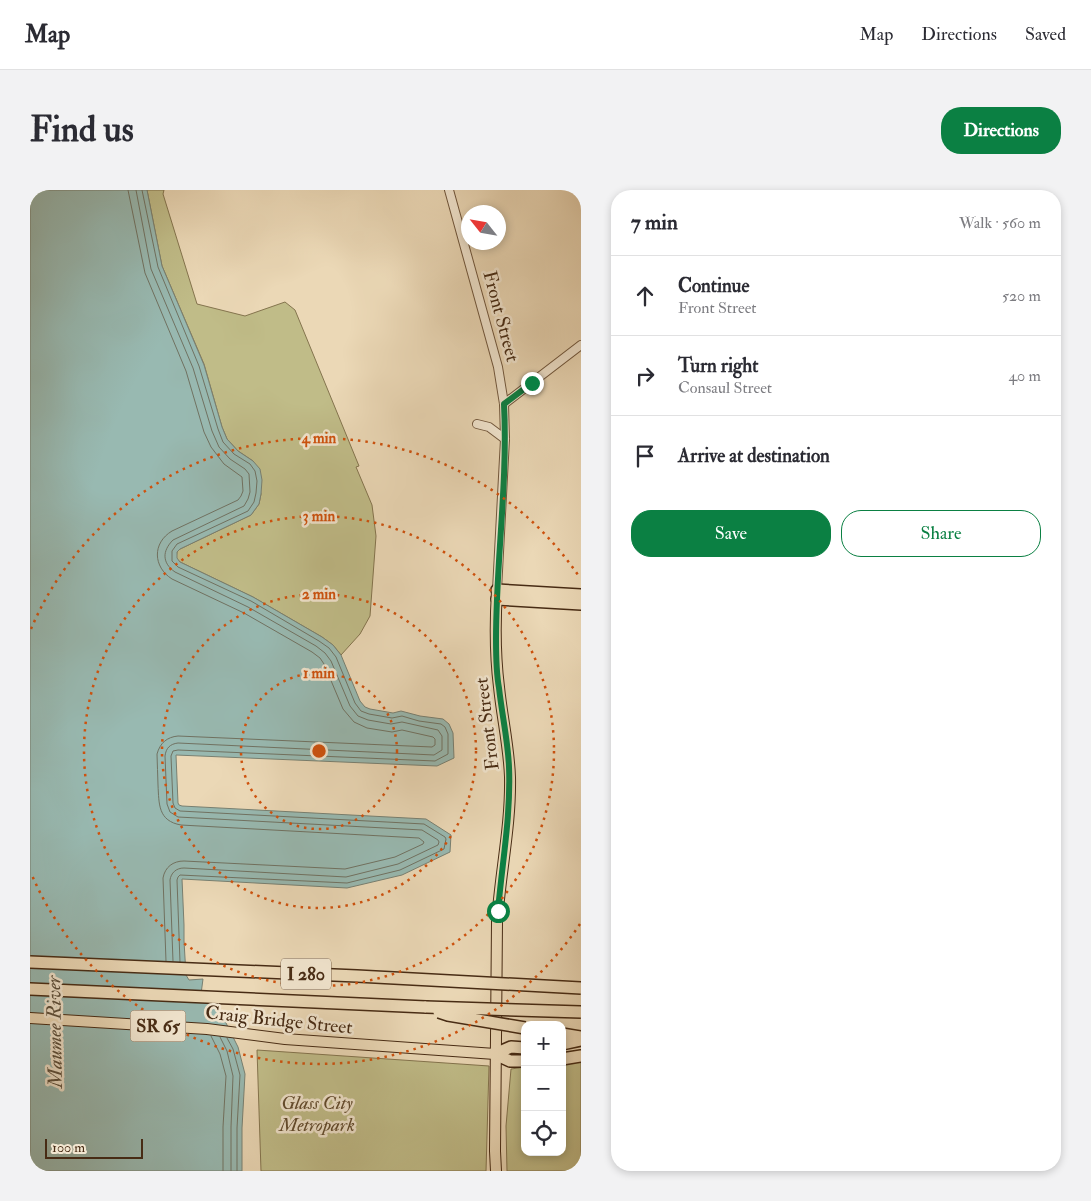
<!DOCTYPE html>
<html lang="en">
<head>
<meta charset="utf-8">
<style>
	body { margin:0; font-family:"IM FELL Double Pica",serif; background:#f2f2f3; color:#2b2b33 }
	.controls { position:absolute; right:15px; bottom:15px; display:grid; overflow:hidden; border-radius:10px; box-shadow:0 2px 8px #0003 }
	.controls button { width:45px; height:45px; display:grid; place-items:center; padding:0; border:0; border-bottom:1px solid #e1e1e2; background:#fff; color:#2b2b33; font:25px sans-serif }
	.compass { position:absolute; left:431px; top:15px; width:45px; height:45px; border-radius:50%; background:#fff; box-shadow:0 2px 8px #0003; rotate:301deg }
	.scale { position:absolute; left:15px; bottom:12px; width:98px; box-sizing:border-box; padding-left:5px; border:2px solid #472b14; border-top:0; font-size:14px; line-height:18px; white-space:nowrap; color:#472b14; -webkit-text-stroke:4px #f2e6d0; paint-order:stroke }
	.stop { position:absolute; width:15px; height:15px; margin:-11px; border:4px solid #0b8043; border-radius:50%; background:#fff }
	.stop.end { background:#0b8043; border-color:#fff; box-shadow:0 1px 5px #0008 }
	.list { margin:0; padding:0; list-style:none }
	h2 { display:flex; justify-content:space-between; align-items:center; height:65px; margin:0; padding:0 20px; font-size:21px }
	h2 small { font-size:16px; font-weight:400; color:#7c7c81 }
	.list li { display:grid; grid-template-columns:32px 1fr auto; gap:15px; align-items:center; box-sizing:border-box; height:80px; padding:0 20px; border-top:1px solid #e1e1e2 }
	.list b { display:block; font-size:19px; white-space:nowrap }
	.list p { margin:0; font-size:16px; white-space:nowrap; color:#7c7c81 }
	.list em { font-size:16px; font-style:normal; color:#7c7c81 }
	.actions { display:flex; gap:10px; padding:15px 20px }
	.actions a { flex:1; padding:11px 0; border:1px solid #0b8043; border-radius:20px; text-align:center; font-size:18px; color:#0b8043 }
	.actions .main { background:#0b8043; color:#fff }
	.icon { flex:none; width:28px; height:28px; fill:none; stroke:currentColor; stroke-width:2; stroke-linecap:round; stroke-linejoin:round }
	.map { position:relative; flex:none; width:551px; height:981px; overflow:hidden; border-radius:20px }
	header { display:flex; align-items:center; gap:30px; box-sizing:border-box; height:70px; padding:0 25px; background:#fff; border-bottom:1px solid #e1e1e2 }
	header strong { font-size:24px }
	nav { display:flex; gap:28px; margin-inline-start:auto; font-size:18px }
	.intro { display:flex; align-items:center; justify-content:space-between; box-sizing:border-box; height:120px; padding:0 30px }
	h1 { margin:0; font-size:35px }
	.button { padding:12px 22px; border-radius:20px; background:#0b8043; color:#fff; font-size:18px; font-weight:700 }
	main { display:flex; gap:30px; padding:0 30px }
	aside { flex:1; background:#fff; border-radius:20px; box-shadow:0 2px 8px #0003 }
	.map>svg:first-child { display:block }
	.green { fill:#c0bc88; stroke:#84744e }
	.water { fill:#98b9b1; stroke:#788072 }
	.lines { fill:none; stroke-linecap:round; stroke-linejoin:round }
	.shore { stroke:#707262; stroke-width:1 }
	.minor-casing { stroke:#70563c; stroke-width:10 }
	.major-casing { stroke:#472b14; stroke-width:12 }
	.highway-casing { stroke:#472b14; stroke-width:14 }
	.minor { stroke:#f2e6d0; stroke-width:8 }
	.major { stroke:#ebd8b6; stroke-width:10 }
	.highway { stroke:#ebd8b6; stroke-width:11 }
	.highway-bridge-casing { stroke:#472b14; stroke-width:14; stroke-linecap:butt }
	.highway-bridge { stroke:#ebd8b6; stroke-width:11 }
	.route { stroke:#0b8043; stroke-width:6 }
	.ring { fill:none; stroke:#d0520d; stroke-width:2.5; stroke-dasharray:2.5 5 }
	.labels { text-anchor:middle; stroke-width:5; stroke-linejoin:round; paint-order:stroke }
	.shield { fill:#f2e6d0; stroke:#7a634c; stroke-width:1 }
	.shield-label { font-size:18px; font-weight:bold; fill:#472b14 }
	.street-label { font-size:19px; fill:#472b14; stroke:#f2e6d0 }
	.park-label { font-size:19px; font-style:italic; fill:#5f482b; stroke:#f2e6d0 }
	.water-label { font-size:20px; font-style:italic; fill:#5b4e3b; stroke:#f2e6d0 }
	.centre { fill:#d0520d; stroke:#f2e6d0; stroke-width:2.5 }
	.ring-label { font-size:15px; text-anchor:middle; font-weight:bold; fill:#d0520d; stroke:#f2e6d0; stroke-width:5; stroke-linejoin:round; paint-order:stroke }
</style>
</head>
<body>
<header>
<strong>Map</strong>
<nav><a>Map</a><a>Directions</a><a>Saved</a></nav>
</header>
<div class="intro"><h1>Find us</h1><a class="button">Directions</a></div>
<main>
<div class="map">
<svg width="551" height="981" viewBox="0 0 551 981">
	<rect width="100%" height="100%" fill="#ebd8b6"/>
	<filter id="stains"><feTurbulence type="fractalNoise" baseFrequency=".004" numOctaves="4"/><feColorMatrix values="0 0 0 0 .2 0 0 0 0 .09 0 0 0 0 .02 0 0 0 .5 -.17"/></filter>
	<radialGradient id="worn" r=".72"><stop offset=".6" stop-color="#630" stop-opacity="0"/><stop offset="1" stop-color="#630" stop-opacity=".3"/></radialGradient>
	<g class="green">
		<path d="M 117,0 L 134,0 L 133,4 L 167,114 L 215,126 L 255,112 L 265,120 L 329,276 L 326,277 L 342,315 L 346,346 L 340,426 L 330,444 L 311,465 L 303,455 L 292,447 L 223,407 L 150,372 L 146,368 L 147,362 L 150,359 L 221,325 L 229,314 L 231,304 L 223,271 L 208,261 L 197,249 L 192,237 L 174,174 L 132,76 Z"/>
		<path d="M 227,860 L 459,876 L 456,981 L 231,981 Z"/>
		<path d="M 551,870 L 551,981 L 477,981 L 476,936 L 481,879 L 495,877 L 495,962 L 532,962 L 532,872 Z"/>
	</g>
	<path class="water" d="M 0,0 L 117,0 L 132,76 L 174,175 L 192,237 L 197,249 L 208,261 L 223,271 L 230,279 L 232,290 L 231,304 L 229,314 L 221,325 L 150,359 L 147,362 L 147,368 L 150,372 L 223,407 L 292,447 L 303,455 L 311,465 L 330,511 L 335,517 L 340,519 L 363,523 L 371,521 L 390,526 L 413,529 L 419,534 L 423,543 L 424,568 L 407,576 L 146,565 L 148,613 L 149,615 L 152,616 L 396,629 L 421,645 L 420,662 L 372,685 L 317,698 L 152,689 L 154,735 L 154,751 L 156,785 L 159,790 L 173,789 L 171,804 L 182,808 L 193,827 L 208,857 L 215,884 L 212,938 L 212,981 L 0,981 Z"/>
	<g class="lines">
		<g class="shore">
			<path d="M 98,0 L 115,83 L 156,181 L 174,242 L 181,257 L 194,274 L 212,287 L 213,301 L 211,306 L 208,310 L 142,341 C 122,353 123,377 142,389 L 214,423 L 282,462 L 290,468 L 294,474 L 313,519 L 324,532 L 337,538 L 362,542 L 372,540 L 403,547 L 405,549 L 405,555 L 402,557 L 148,546 C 137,547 130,553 127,564 C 127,574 128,585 128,595 C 129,614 128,631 151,635 L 389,648 L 394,652 L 393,654 L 365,667 L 315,679 L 154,671 C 143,671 135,677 133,688 L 136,771"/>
			<path d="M 106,0 L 121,79 L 163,178 L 182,241 L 189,257 L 200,269 L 215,279 L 219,284 L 220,302 L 218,309 L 214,316 L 143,350 C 132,361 132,373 145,382 L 218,417 L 286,456 L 295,463 L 301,471 L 320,516 L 328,526 L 338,530 L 361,534 L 372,532 L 408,540 L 412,546 L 412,560 L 404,565 L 148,553 C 140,554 136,558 135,566 L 137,614 L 140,622 L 148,627 L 392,640 L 408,650 L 409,652 L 408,655 L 368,674 L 316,687 L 154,678 C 146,678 141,683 140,690 L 143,771"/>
			<path d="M 112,0 L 128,77 L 169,176 L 188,239 L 193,252 L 204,264 L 220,274 L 225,281 L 227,291 L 226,303 L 224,312 L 218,321 L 147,354 L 142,361 L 142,371 L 148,377 L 221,411 L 289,451 L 299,458 L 306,467 L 325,513 L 331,521 L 339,524 L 362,528 L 372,526 L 389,531 L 411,534 L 415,537 L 418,544 L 418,564 L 405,571 L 148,560 L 143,561 L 141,566 L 143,613 L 145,618 L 150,621 L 394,634 L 415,647 L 416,649 L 414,659 L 370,680 L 317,693 L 150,685 L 148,687 L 147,690 L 150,772"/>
			<path d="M 181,846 L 190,864 L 196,886 L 193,937 L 193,981"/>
			<path d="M 190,847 L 197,861 L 203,886 L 201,937 L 201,981"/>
			<path d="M 197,848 L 203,859 L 210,885 L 207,938 L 207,981"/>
		</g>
		<g class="minor-casing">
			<g id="minor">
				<path d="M 419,0 L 468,177 L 474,214 L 475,249 L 467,400"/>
				<path d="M 474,214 L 551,155"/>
				<path d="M 447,234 L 459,237 L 475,249"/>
			</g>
		</g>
		<g class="major-casing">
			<g id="major">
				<path d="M 0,828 L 177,839 L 255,849 L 465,864"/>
				<path d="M 466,981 L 465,961 L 467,732 C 470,684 481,636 480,587 C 479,557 472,527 469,497 C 465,465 465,433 467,401"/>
			</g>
		</g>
		<g class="highway-casing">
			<g id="highway">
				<path d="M 467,400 L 551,405"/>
				<path d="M 467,409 L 551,414"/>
				<path d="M 0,799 L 396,817"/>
				<path d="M 532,844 L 551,847"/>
				<path d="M 532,854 L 551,850"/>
				<path d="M 465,864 L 481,857 L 495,858"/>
				<path d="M 465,864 L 480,871 L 495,871"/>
				<path d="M 532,869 L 551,866"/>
			</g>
		</g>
		<use href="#minor" class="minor"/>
		<use href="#major" class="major"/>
		<use href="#highway" class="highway"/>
		<g class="highway-bridge-casing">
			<g id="highway-bridge">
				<path d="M 0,772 L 327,786 L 551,798"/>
				<path d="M 396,817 L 551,822"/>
				<path d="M 409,822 L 418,825 L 495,838"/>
			</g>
		</g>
		<use href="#highway-bridge" class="highway-bridge"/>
	</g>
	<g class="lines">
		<path class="route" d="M 468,721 C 472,673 481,626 479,577 C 478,551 472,525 469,498 C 466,482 466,466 466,449 C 466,371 478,292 474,214 L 502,193"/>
	</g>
	<g class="ring">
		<circle cx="289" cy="561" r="78"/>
		<circle cx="289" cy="561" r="157"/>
		<circle cx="289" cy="561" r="235"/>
		<path d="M550 734A313 313 0 0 1 1 683M1 439A313 313 0 0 1 550 388"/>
	</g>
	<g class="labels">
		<g class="shield">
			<rect x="251" y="768.5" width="50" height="31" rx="4"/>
			<rect x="100.5" y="820.5" width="55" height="31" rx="4"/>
		</g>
		<g class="shield-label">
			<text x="276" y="790">I 280</text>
			<text x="128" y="842">SR 65</text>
		</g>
		<g class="street-label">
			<text transform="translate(472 126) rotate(75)" y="7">Front Street</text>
			<text transform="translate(456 534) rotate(-97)" y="7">Front Street</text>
			<text transform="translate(249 829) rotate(6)" y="7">Craig Bridge Street</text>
		</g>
		<g class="park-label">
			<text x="287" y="919">Glass City<tspan x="287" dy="22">Metropark</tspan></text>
		</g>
		<g class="water-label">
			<text transform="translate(24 842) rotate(-91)" y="7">Maumee River</text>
		</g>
	</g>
	<circle cx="289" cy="561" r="8" class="centre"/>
	<g class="ring-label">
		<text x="289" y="253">4 min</text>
		<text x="289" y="331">3 min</text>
		<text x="289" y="409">2 min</text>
		<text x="289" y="488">1 min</text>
	</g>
	<rect width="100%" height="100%" filter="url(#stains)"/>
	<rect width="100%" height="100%" fill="url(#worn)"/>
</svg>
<div class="controls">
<button>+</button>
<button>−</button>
<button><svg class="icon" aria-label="locate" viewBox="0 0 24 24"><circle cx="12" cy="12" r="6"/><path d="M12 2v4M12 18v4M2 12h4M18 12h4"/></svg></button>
</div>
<svg class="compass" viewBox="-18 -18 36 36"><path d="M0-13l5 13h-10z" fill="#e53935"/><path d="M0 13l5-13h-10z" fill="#7c7c81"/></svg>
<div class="scale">100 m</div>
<div class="stop" style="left:468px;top:721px"></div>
<div class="stop end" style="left:502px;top:193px"></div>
</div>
<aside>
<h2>7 min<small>Walk · 560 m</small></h2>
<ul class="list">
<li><svg class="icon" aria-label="ahead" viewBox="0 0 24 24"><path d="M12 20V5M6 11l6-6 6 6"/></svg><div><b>Continue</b><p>Front Street</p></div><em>520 m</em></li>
<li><svg class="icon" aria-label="right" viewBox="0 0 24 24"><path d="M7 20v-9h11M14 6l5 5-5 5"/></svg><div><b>Turn right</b><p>Consaul Street</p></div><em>40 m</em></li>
<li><svg class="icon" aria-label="arrive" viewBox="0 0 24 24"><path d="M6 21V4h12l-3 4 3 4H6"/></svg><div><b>Arrive at destination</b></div></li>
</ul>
<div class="actions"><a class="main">Save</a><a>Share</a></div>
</aside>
</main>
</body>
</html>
